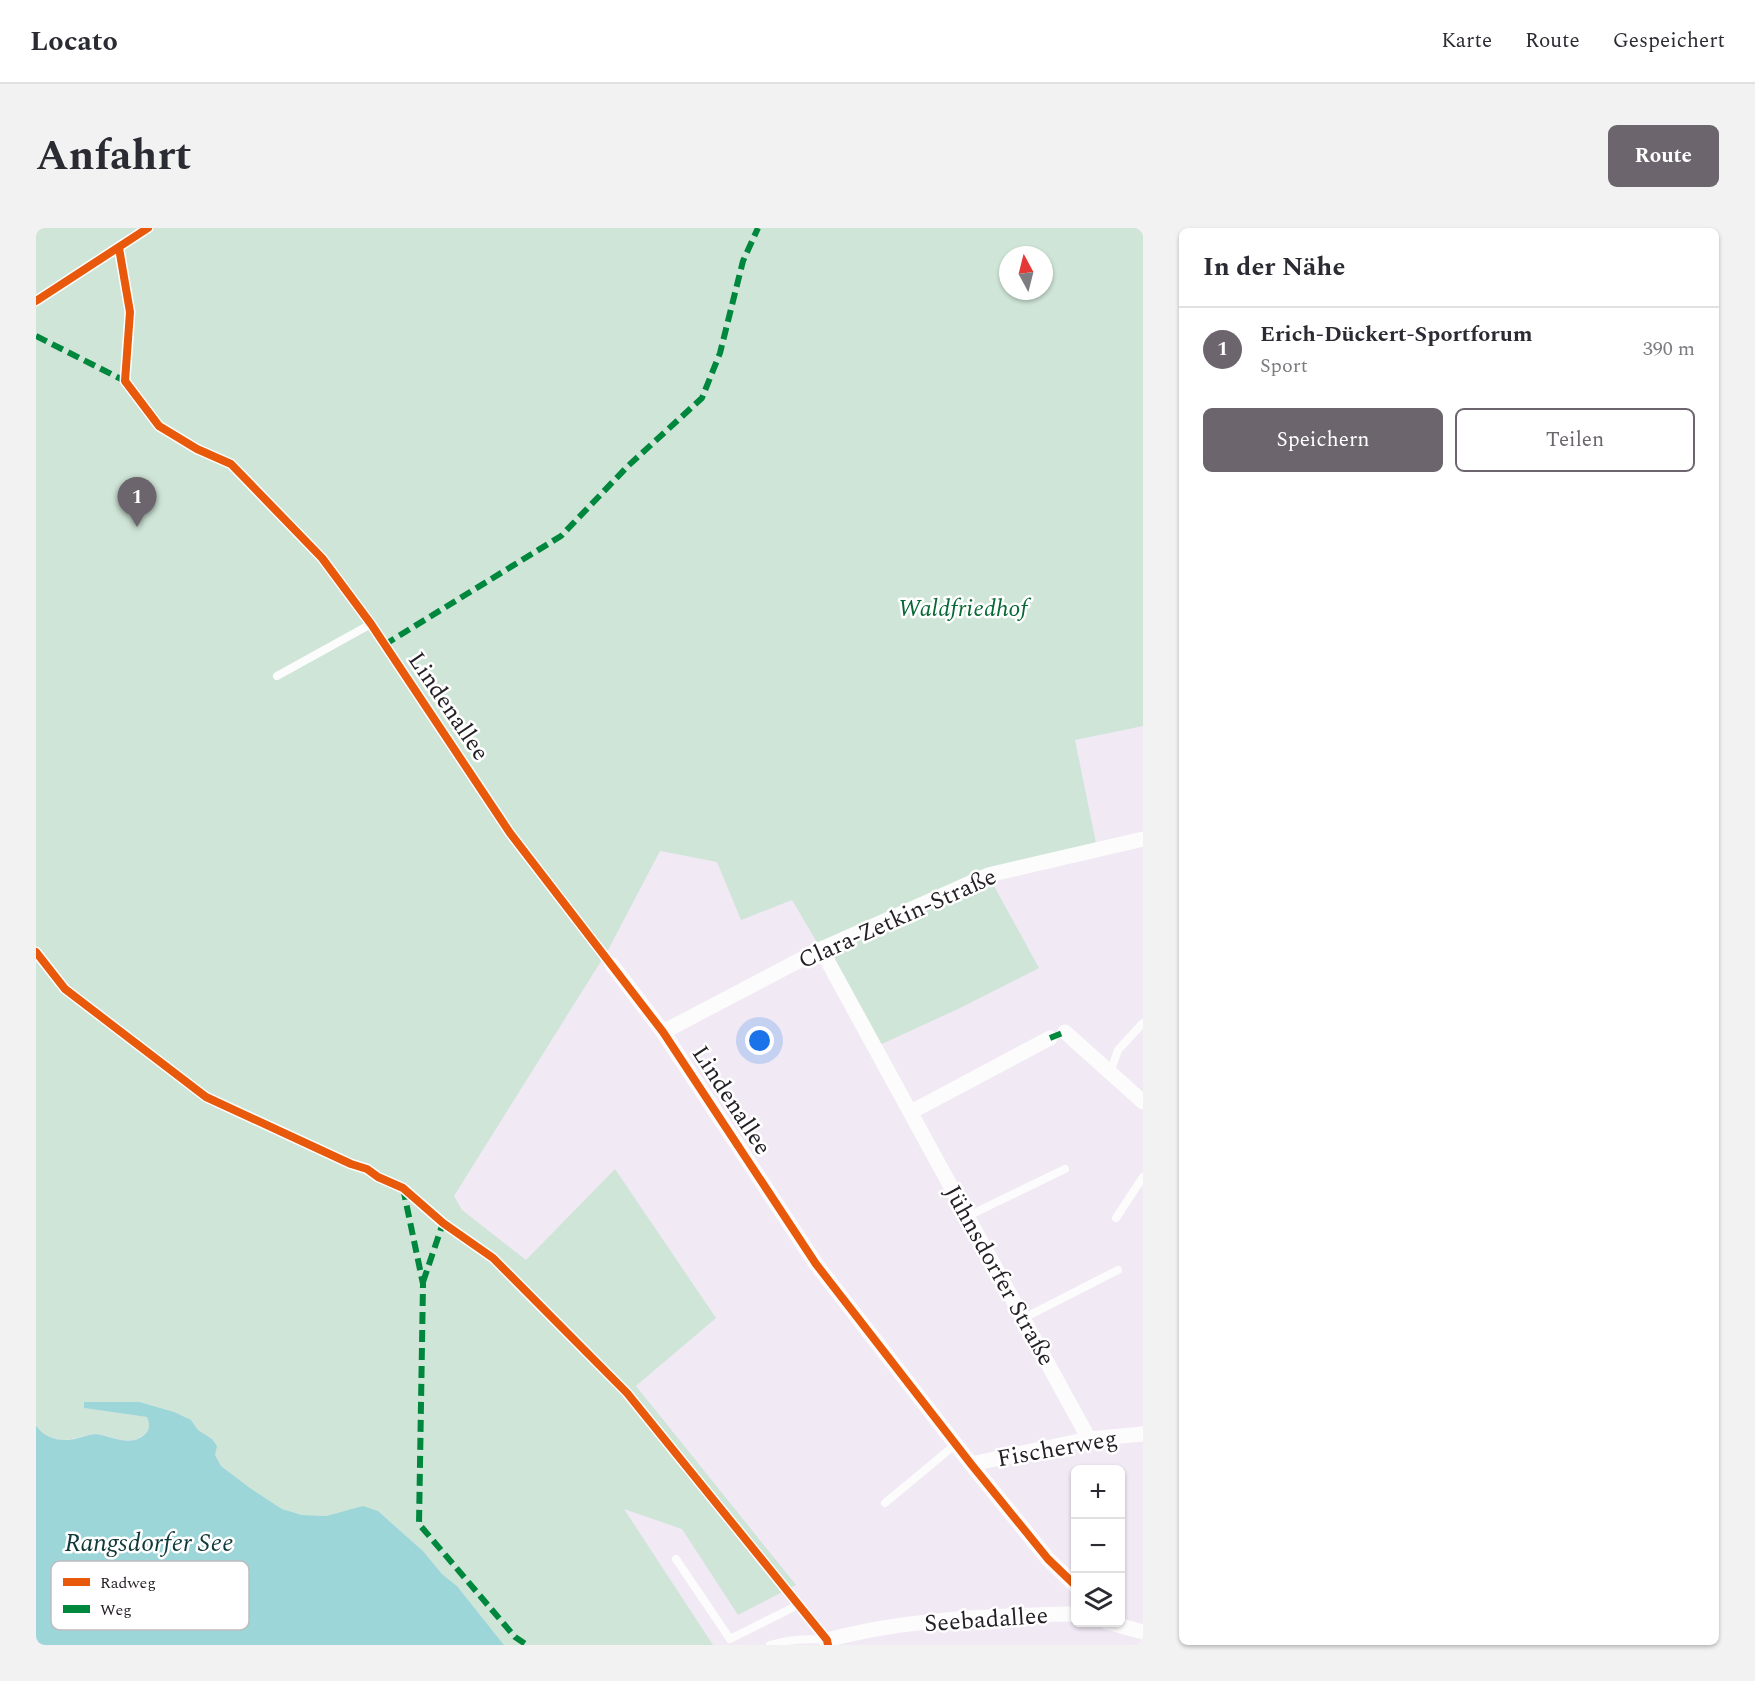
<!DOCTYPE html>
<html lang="de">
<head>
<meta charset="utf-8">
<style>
	body { margin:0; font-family:Spectral,serif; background:#f2f2f3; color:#2b2b33 }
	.controls { position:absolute; right:18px; bottom:18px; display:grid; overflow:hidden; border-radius:9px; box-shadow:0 2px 4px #0004 }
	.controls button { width:54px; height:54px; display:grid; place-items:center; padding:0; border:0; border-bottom:2px solid #e1e1e2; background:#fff; color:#2b2b33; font:30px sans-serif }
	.compass { position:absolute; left:963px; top:18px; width:54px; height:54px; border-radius:50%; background:#fff; box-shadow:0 2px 4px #0004; rotate:353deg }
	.you { position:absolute; left:724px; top:813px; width:21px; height:21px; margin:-15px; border:4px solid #fff; border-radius:50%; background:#1a73e8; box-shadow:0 0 0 9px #1a73e833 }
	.badge { display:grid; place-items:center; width:39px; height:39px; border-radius:50%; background:#6c656d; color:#fff; font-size:20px; font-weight:700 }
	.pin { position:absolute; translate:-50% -50px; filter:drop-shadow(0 2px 3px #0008) }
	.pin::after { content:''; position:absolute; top:32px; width:21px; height:18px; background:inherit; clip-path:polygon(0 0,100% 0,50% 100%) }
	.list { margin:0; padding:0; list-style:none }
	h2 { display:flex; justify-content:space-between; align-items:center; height:78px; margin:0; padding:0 24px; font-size:26px }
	h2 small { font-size:20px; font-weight:400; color:#7c7c81 }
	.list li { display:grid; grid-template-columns:39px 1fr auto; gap:18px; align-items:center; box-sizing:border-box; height:84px; padding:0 24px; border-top:2px solid #e1e1e2 }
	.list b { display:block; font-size:22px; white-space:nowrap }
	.list p { margin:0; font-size:20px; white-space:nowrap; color:#7c7c81 }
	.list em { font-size:20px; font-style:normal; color:#7c7c81 }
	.actions { display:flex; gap:12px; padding:18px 24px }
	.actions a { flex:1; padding:14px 0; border:2px solid #6c656d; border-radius:9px; text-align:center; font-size:21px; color:#6c656d }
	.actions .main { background:#6c656d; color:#fff }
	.icon { flex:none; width:33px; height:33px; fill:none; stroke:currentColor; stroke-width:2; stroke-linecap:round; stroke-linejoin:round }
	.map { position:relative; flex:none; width:1107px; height:1417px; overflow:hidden; border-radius:9px }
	header { display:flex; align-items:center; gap:36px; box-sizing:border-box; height:84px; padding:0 30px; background:#fff; border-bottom:2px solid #e1e1e2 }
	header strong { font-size:28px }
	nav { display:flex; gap:33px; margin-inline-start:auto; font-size:21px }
	.intro { display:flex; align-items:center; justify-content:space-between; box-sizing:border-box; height:144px; padding:0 36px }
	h1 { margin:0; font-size:42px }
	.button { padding:15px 27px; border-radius:9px; background:#6c656d; color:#fff; font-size:21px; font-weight:700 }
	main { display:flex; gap:36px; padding:0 36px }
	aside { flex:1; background:#fff; border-radius:9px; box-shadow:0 2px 4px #0004 }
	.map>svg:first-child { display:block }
	.green { fill:#cfe5d7; fill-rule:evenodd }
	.water { fill:#9cd6d9 }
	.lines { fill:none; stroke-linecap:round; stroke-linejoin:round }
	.service { stroke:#fdfcfd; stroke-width:8 }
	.minor { stroke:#fdfcfd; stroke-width:15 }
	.quiet { stroke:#00873e; stroke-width:6; stroke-dasharray:12 6; stroke-linecap:butt }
	.cycleway-casing { stroke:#fff; stroke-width:11 }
	.cycleway { stroke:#e8590c; stroke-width:8 }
	.labels { text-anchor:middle; stroke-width:5; stroke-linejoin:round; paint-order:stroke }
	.park-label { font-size:24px; font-style:italic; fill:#076836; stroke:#fff }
	.street-label { font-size:24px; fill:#241e25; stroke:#fff }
	.water-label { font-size:26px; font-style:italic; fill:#0f393a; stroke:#fff }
	.key { fill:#fff; stroke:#bdbcbe; stroke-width:1.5 }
	.key-label { font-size:16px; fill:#241e25 }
</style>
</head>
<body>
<header>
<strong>Locato</strong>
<nav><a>Karte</a><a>Route</a><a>Gespeichert</a></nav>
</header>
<div class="intro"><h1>Anfahrt</h1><a class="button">Route</a></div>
<main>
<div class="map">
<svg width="1107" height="1417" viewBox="0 0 1107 1417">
	<rect width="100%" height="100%" fill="#f1e9f4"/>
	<path class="green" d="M 0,0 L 1107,0 L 1107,498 L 1039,512 L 1061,620 L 952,647 L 1003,740 L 922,781 L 839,819 L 785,721 L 756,672 L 705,692 L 681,634 L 624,623 L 572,722 L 418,968 L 426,982 L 490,1032 L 579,941 L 680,1090 L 600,1158 L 760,1357 L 702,1387 L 646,1301 L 588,1281 L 677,1417 L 468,1417 L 421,1358 L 406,1346 L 387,1323 L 342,1283 L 309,1283 L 290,1288 L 266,1287 L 246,1281 L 214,1260 L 185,1238 L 179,1227 L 176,1211 L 162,1202 L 155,1192 L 48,1174 L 48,1180 L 112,1189 C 114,1197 114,1201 108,1206 C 93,1221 75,1206 58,1206 C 54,1206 48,1208 44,1209 C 23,1215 17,1212 0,1200 ZM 972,27 L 1008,27 L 1008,63 L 972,63 Z"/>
	<path class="water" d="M 48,1174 L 103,1174 L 138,1184 L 155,1192 L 162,1202 L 176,1211 L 181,1218 L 179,1227 L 185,1238 L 214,1260 L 246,1281 L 266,1287 L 290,1288 L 327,1278 L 342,1283 L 387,1323 L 406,1346 L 421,1358 L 468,1417 L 0,1417 L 0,1198 C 10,1211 26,1215 42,1210 C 47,1209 54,1206 60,1206 C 76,1208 95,1220 109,1206 C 114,1201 114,1196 111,1189 L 48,1180 Z"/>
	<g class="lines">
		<g class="service">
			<path d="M 241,448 L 335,396 L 474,605 L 576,737"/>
			<path d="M 1074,845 L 1082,822 L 1107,795"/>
			<path d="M 932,988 L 1029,941"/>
			<path d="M 1080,990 L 1107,949"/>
			<path d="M 988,1090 L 1082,1042"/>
			<path d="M 849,1275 L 920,1216"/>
			<path d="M 640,1331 L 694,1411 L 762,1377 L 791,1412"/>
			<path d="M 734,1417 C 753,1411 771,1410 791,1412"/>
		</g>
		<g class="minor">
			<path d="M 785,721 L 1053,1211"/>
			<path d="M 576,737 L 627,804 L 780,1036 L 935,1236 L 1012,1331 L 1040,1358"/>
			<path d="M 627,804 L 785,721 L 952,647 L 1107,611"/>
			<path d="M 1029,804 L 1107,874"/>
			<path d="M 875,884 L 1014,810"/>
			<path d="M 935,1236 L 1053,1211 L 1107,1206"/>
			<path d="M 1071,1394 L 1107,1404"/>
			<path d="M 792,1417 L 791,1412 C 869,1391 952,1388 1033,1386 L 1040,1387"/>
		</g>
		<g class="quiet">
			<path d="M 0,108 L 89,153"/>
			<path d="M 348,417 L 525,308 L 592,238 L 666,170 L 684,125 L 707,33 L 722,0"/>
			<path d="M 1014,810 L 1029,804"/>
			<path d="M 367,960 L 387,1056 L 383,1296 L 479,1409 L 491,1417"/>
			<path d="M 387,1054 L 407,995"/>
		</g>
		<g class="cycleway-casing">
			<g id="cycleway">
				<path d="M 83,20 L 94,84 L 89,153 L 123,198 L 161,221 L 195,236 L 286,330 L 335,396 L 474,605 L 627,804 L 780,1036 L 935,1236 L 1012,1331 L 1040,1358"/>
				<path d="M 0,73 L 112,0"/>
				<path d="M 0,724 L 29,761 L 170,869 L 315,936 L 331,941 L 342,949 L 367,960 L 407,995 L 457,1030 L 591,1165 L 791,1412 L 792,1417"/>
			</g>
		</g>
		<use href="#cycleway" class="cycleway"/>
	</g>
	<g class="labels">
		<g class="park-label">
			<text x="927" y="388">Waldfriedhof</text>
		</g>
		<g class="street-label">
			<text transform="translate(413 478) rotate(56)" y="8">Lindenallee</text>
			<text transform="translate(861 690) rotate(-24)" y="8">Clara-Zetkin-Straße</text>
			<text transform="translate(696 872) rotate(57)" y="8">Lindenallee</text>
			<text transform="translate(964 1047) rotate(61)" y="8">Jühnsdorfer Straße</text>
			<text transform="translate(1021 1220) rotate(-10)" y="8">Fischerweg</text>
			<text transform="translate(950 1391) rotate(-4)" y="8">Seebadallee</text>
		</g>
		<g class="water-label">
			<text x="113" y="1323">Rangsdorfer See</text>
		</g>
	</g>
	<rect x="15" y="1333" width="198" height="69" rx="9" class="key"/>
	<rect x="27" y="1350" width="27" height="8" fill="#e8590c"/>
	<rect x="27" y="1377" width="27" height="8" fill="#00873e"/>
	<g class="key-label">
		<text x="64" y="1360">Radweg</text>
		<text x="64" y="1387">Weg</text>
	</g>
</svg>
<div class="controls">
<button>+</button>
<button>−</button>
<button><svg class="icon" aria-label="layers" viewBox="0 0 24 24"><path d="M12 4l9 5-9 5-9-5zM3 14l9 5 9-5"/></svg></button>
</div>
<svg class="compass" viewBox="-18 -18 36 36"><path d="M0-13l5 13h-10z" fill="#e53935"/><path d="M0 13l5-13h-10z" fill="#7c7c81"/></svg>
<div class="you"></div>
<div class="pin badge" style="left:101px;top:299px">1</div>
</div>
<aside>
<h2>In der Nähe<small></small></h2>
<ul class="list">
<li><span class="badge">1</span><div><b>Erich-Dückert-Sportforum</b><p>Sport</p></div><em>390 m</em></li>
</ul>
<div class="actions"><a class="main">Speichern</a><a>Teilen</a></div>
</aside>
</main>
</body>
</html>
